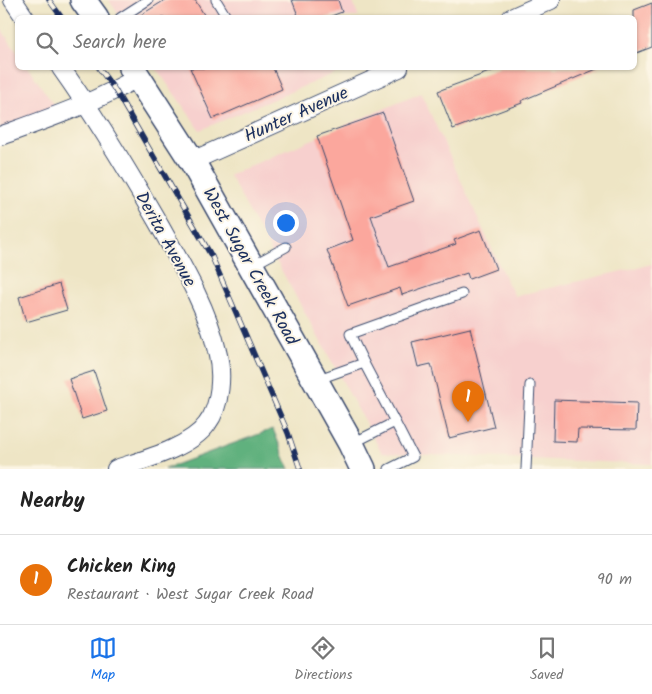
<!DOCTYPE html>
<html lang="en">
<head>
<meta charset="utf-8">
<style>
	body { margin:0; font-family:Kalam,sans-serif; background:#f6f6f6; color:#222 }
	.you { position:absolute; left:285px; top:222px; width:18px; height:18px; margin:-12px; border:4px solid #fff; border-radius:50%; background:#1a73e8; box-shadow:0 0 0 8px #1a73e833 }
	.badge { display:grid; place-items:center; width:32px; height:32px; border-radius:50%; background:#1a73e8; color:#fff; font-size:16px; font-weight:700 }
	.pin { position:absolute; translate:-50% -41px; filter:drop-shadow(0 1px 2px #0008) }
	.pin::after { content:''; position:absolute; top:26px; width:18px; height:15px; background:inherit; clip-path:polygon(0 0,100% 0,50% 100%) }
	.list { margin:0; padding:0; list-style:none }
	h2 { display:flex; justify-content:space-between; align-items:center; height:65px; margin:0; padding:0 20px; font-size:21px }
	h2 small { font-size:16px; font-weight:400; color:#767676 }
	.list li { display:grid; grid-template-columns:32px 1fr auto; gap:15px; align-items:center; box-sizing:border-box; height:90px; padding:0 20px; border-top:1px solid #e0e0e0 }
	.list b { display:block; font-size:19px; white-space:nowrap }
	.list p { margin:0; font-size:16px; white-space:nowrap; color:#767676 }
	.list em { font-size:16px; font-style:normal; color:#767676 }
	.icon { flex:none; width:28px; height:28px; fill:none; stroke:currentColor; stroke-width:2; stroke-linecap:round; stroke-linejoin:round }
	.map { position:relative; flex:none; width:652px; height:469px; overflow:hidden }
	.search { position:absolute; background:#fff; box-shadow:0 1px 4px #0004; left:15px; right:15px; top:15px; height:55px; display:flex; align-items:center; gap:12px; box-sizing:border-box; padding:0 18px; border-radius:8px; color:#767676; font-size:19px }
	.sheet { height:155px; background:#fff }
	nav { display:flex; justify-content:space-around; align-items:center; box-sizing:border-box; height:70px; border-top:1px solid #e0e0e0; background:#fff; font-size:14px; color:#767676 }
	nav a { display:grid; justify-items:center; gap:2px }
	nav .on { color:#1a73e8 }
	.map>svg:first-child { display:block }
	.built { fill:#f7d0ce }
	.forest { fill:#60b17e; stroke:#3e706e }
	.building { fill:#fba79d }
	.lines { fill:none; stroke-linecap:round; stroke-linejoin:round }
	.service-casing { stroke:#3b4a6d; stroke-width:11 }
	.minor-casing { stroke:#3b4a6d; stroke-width:20 }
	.secondary-casing { stroke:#3b4a6d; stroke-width:28 }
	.service { stroke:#fff; stroke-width:9 }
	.minor { stroke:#fff; stroke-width:18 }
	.secondary { stroke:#fff; stroke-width:25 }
	.rail-casing { stroke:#1b2f5e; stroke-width:5.5 }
	.rail { stroke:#fcf5e5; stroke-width:4; stroke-dasharray:11; stroke-linecap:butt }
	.labels { text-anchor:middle; stroke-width:4; stroke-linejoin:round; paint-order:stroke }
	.street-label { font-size:18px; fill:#1b2f5e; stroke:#fcf5e5 }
</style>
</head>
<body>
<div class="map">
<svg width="652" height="469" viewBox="0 0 652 469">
	<rect width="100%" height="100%" fill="#fcf5e5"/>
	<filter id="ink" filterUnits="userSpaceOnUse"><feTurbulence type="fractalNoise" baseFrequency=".02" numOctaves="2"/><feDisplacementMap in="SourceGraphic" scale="10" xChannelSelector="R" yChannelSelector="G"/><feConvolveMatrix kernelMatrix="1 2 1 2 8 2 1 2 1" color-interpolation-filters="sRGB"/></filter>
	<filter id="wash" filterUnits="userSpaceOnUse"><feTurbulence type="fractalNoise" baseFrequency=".0096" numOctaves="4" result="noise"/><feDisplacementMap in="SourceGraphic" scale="20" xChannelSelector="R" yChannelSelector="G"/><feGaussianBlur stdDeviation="1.12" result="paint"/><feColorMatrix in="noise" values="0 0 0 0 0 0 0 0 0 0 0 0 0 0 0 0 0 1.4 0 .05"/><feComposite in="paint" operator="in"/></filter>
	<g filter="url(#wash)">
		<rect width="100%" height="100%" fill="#eee5c5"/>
		<g class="built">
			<path d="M 109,0 L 352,0 L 359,17 L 120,17 Z"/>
			<path d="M 0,27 L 17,52 L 18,68 L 28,68 L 57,109 L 0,129 Z"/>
			<path d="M 156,68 L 347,68 L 200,130 Z"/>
			<path d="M 421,93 L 507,282 L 515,296 L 652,264 L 652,464 L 382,453 L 229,175 Z"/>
		</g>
		<path class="forest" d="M 273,429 L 289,469 L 164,469 Z"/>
		<g id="blocks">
			<g class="building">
				<path d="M 165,0 L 195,0 L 206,18 L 136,18 Z"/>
				<path d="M 292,0 L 338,0 L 342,12 L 326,18 L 299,18 Z"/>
				<path d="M 652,3 L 652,47 L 634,54 L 634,10 Z"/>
				<path d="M 190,68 L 273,68 L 282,89 L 213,119 Z"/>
				<path d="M 500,68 L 599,68 L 521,101 L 522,103 L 453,129 L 438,91 Z"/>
				<path d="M 383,113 L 414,201 L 371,216 L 389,267 L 456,244 L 454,240 L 481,230 L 496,269 L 469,279 L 467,273 L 402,295 L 400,288 L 348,306 L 327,250 L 353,240 L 317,136 Z"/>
				<path d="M 59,284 L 67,310 L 26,322 L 19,297 Z"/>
				<path d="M 470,328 L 494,427 L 449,438 L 431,364 L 418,367 L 412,342 Z"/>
				<path d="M 94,371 L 107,411 L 82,419 L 69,379 Z"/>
				<path d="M 554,400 L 637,403 L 636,430 L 578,429 L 577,442 L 553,441 Z"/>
			</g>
		</g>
	</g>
	<g filter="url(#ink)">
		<use href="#blocks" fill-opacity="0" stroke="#3b4a6d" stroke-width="1"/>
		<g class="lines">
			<g class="service-casing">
				<g id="service">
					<path d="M 216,0 L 227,18"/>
					<path d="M 120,18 L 148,0"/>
					<path d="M 251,266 L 286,247"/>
					<path d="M 364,363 L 350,334 L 462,294"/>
					<path d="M 316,380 L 364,363 L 395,422 L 353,443"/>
					<path d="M 389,469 L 413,457 L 395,422"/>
					<path d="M 526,469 L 530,385"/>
				</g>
			</g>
			<g class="minor-casing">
				<g id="minor">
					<path d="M 13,0 L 25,18"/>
					<path d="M 511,18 L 551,0"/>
					<path d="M 61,68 C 96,117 127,169 157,221 C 180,262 207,306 217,351 C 223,373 221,406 207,424 C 190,448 143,460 116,469"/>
					<path d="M 0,136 C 47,119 95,103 138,77"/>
					<path d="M 192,161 L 399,68"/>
				</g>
			</g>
			<g class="secondary-casing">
				<g id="secondary">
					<path d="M 83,0 L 96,18"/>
					<path d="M 132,68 L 192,161 L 351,444 L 363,469"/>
				</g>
			</g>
			<use href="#service" class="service"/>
			<use href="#minor" class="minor"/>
			<use href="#secondary" class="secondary"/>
			<g class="rail-casing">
				<g id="rail">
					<path d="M 49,0 L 62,18"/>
					<path d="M 99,68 L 115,90 L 212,257 L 288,433 L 300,469"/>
				</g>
			</g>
			<use href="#rail" class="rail"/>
		</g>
	</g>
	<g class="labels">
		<g class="street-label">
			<text transform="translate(296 114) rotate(-24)" y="6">Hunter Avenue</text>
			<text transform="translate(166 239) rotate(61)" y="6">Derita Avenue</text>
			<text transform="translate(251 266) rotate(61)" y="6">West Sugar Creek Road</text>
		</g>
	</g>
</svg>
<div class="you"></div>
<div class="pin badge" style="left:468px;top:422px;background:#e8710a">1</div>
<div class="search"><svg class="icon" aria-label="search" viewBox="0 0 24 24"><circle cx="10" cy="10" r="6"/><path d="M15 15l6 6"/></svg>Search here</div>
</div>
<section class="sheet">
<h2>Nearby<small></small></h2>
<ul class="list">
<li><span class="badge" style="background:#e8710a">1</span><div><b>Chicken King</b><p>Restaurant · West Sugar Creek Road</p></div><em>90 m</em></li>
</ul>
</section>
<nav>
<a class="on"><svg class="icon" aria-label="map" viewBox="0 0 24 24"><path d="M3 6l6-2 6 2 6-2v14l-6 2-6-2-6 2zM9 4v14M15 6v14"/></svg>Map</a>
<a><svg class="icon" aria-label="directions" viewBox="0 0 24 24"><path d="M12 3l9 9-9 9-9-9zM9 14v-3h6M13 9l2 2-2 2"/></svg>Directions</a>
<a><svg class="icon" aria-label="saved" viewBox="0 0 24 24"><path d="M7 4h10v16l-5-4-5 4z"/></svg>Saved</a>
</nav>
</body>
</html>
